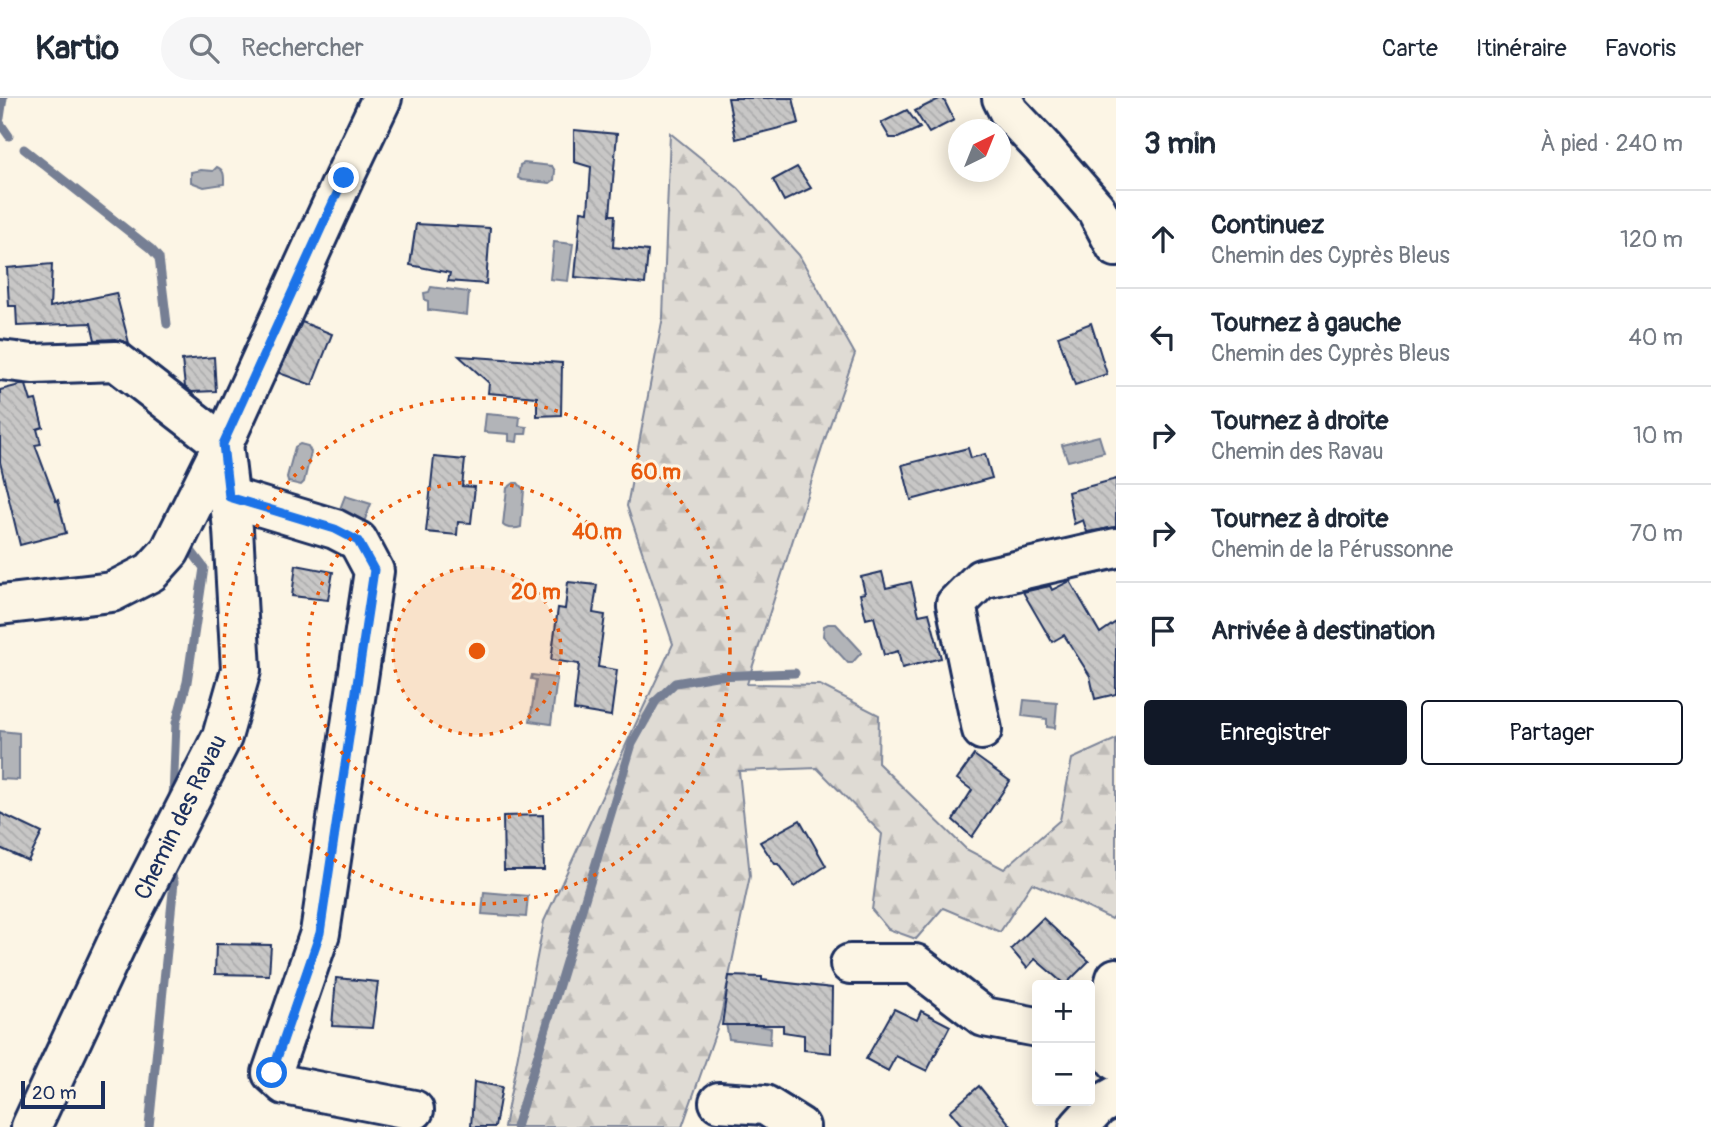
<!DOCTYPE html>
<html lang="fr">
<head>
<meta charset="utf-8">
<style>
	body { margin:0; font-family:Pangolin,sans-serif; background:#f6f6f7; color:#1f2937 }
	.controls { position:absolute; right:21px; bottom:21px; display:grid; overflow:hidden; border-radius:7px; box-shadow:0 4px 18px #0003 }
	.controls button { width:63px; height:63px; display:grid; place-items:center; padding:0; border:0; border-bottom:2px solid #e0e1e3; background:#fff; color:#1f2937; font:35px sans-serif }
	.compass { position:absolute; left:948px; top:21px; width:63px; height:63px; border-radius:50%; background:#fff; box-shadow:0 4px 18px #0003; rotate:43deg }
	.scale { position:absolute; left:21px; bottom:18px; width:84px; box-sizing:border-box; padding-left:7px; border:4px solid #1b2f5e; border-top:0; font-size:19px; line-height:24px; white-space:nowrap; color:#1b2f5e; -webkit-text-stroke:5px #fcf5e5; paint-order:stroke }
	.stop { position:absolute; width:21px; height:21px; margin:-16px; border:5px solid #1a73e8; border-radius:50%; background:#fff }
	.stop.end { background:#1a73e8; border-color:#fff; box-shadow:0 2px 7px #0008 }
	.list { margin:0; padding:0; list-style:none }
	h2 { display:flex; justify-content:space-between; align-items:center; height:91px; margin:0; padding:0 28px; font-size:30px }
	h2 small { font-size:23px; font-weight:400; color:#747a83 }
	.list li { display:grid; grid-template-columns:46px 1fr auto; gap:21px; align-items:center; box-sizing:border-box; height:98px; padding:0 28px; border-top:2px solid #e0e1e3 }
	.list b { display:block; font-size:26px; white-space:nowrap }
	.list p { margin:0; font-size:23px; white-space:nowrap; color:#747a83 }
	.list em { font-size:23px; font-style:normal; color:#747a83 }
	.actions { display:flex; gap:14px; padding:21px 28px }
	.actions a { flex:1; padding:16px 0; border:2px solid #111827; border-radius:7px; text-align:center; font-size:24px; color:#111827 }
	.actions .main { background:#111827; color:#fff }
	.icon { flex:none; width:38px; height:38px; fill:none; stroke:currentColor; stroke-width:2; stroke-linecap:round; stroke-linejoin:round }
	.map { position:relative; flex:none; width:1116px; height:1029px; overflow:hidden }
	header { display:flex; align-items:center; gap:42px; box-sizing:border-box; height:98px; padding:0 35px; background:#fff; border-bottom:2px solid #e0e1e3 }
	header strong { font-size:33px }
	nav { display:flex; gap:38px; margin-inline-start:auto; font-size:24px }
	.search { width:490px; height:63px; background:#f6f6f7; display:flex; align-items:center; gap:18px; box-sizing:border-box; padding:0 24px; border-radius:38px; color:#747a83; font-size:26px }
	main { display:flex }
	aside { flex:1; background:#fff }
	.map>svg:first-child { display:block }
	.forest { fill:url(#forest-firs); stroke:#7d8599; stroke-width:2 }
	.water { fill:#b2b4b8; stroke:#767f94; stroke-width:2 }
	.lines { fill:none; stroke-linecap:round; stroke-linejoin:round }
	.stream { stroke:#767f94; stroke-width:9 }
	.building { fill:url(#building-back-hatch); stroke:#1b2f5e; stroke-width:2 }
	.minor-casing { stroke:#1b2f5e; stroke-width:44 }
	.minor { stroke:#fcf5e5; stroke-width:38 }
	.route { stroke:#1a73e8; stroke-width:9 }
	.ring { fill:none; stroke:#e8590c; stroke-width:3.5; stroke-dasharray:3.5 7 }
	.labels { text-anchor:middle; stroke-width:6; stroke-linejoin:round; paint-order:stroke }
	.street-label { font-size:24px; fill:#1b2f5e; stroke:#fcf5e5 }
	.centre { fill:#e8590c; stroke:#fcf5e5; stroke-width:3.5 }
	.ring-label { font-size:21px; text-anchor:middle; font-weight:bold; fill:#e8590c; stroke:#fcf5e5; stroke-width:6; stroke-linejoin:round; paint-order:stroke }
</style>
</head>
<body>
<header>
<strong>Kartio</strong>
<div class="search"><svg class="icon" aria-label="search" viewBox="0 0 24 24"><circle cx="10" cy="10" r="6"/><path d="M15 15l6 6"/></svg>Rechercher</div>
<nav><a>Carte</a><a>Itinéraire</a><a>Favoris</a></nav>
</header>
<main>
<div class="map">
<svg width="1116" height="1029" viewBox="0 0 1116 1029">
	<defs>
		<pattern id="forest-firs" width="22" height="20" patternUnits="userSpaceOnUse" patternTransform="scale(1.75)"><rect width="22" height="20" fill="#dfdbd4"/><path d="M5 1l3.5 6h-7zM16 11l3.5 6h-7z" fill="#bfbcb8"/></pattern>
		<pattern id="building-back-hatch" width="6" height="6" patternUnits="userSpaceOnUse" patternTransform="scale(1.75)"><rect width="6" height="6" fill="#c8c7c6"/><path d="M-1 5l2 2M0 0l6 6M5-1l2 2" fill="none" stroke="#ababac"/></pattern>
	</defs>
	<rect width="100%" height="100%" fill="#fcf5e5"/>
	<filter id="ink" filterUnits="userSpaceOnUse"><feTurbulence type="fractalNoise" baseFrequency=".0143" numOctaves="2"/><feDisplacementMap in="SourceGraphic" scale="14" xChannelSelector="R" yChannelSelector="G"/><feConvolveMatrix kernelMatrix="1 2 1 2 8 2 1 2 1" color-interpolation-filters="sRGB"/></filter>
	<g filter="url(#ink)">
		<path class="forest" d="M 670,35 L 738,90 L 799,157 L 855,256 L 824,344 L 747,586 L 820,587 L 879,617 L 878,665 L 966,751 L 1004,771 L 1060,722 L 1072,661 L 1116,641 L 1116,815 L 1111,821 L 1078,805 L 1032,785 L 1000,834 L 943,810 L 916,841 L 888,831 L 872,812 L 882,736 L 817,670 L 739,673 L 750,778 L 720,922 L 682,1029 L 504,1029 L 544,823 L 673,546 L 627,408 L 663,219 Z"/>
		<g class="water">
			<path d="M 524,65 L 552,68 L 555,73 L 554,82 L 550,85 L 522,82 L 518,80 L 520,67 Z"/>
			<path d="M 217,69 C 225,72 224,79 224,86 L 204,89 L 191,84 L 191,74 L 201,72 L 213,73 Z"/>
			<path d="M 554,144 L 573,146 L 568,183 L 550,181 Z"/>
			<path d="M 431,189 L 469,194 L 467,217 L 428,212 L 428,203 L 425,202 L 424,195 L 429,194 Z"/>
			<path d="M 486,316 L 520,319 L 519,328 L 527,329 L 526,336 L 518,336 L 517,344 L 509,343 L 509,336 L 484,334 Z"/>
			<path d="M 1099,338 L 1104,354 L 1068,363 L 1062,347 Z"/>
			<path d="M 300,346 L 308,348 L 311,354 L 304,384 L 301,387 L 288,384 L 287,379 L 295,349 Z"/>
			<path d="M 514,385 L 518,385 L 524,392 L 521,429 C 516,431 507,431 503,427 L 507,390 Z"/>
			<path d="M 345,398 L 371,406 L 364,424 L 338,416 Z"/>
			<path d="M 836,526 L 861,553 L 861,555 L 852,565 L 848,565 L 823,538 L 824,528 L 828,526 Z"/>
			<path d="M 532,577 L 557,580 L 551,626 L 530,623 L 536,582 L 531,581 Z"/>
			<path d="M 1024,602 L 1057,605 L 1055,630 L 1047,629 L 1047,621 L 1022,618 Z"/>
			<path d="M 0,633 L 19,635 L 19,682 L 0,681 Z"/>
			<path d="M 484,794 L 528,798 L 526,819 L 482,816 Z"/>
			<path d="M 726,926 L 753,927 L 771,930 L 770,946 L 729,941 Z"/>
		</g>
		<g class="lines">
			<g class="stream">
				<path d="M 0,20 L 3,0"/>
				<path d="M 0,25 L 9,38"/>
				<path d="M 24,51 L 151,151 L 159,160 L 167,226"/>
				<path d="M 173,701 L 176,625 L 187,584 L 204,470 L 192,454"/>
				<path d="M 149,1029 L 174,784 L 169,769"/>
				<path d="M 516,1029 L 632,646 L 656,603 L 675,585 L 716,578 L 795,575"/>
			</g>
		</g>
		<g class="building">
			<path d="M 728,0 L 793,0 L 799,25 L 736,41 Z"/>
			<path d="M 941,0 L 943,0 L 954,22 L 929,35 L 915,13 Z"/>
			<path d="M 907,12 L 920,30 L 898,40 L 890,40 L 881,25 Z"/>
			<path d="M 574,32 L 617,36 L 610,117 L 615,117 L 613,149 L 648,153 L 645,186 L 575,179 L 581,113 L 588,114 L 591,69 L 574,64 Z"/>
			<path d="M 797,69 L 811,90 L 784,103 L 773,82 Z"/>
			<path d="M 416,126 L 490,130 L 486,186 L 448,183 L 450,175 L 410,167 Z"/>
			<path d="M 52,166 L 50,209 L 116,195 L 129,245 L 115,241 L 95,242 L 91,225 L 17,228 L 16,208 L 9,208 L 7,170 Z"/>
			<path d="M 302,224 L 332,236 L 312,287 L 279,275 Z"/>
			<path d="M 1091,225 L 1107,276 L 1075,287 L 1058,238 Z"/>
			<path d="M 459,258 L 562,265 L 561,317 L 537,318 L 537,299 L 488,295 L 489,285 Z"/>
			<path d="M 214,259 L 216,293 L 192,294 L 185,289 L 182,262 Z"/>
			<path d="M 20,287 L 26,287 L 31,303 L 36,302 L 43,329 L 37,331 L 41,346 L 35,347 L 56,403 L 58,402 L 66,435 L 20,447 L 0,364 L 0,292 Z"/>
			<path d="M 968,350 L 971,360 L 985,356 L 992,380 L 911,402 L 902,367 Z"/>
			<path d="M 434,359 L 465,362 L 462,388 L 475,389 L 471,425 L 458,424 L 457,437 L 426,434 Z"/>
			<path d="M 1116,381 L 1116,429 L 1087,434 L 1083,422 L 1074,426 L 1068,394 Z"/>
			<path d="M 296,467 L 333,474 L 328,502 L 292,498 Z"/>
			<path d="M 882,474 L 886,490 L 911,484 L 919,517 L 929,515 L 941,560 L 902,570 L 898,553 L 884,557 L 874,519 L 866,521 L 860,496 L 865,495 L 861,479 Z"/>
			<path d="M 1070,483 L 1100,535 L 1116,524 L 1116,596 L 1095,601 L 1090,578 L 1064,537 L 1052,544 L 1023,494 L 1050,488 L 1052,492 Z"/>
			<path d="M 568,484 L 597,487 L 593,515 L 605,517 L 598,569 L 617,572 L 611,618 L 574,612 L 579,566 L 551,562 L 558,510 L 565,511 Z"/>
			<path d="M 974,657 L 1010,683 L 972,739 L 953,722 L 972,692 L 957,681 Z"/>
			<path d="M 0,715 L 42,735 L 28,763 L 0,750 Z"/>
			<path d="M 543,717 L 544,772 L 504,772 L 503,718 Z"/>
			<path d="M 800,722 L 826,768 L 794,789 L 778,766 L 775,766 L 760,744 Z"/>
			<path d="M 1043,820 L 1089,863 L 1065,887 L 1035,861 L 1027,870 L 1011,851 Z"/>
			<path d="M 216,846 L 271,847 L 269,877 L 215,876 Z"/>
			<path d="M 729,878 L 762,879 L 762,882 L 832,890 L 831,955 L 804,952 L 804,937 L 783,934 L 783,927 L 722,927 Z"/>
			<path d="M 336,880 L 378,884 L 372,930 L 332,928 Z"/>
			<path d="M 894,911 L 917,922 L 921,913 L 950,928 L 927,973 L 896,958 L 888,973 L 866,961 Z"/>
			<path d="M 474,984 L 502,989 L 495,1029 L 471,1029 Z"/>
			<path d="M 979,988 L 1012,1029 L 963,1029 L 950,1013 Z"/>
		</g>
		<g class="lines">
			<g class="minor-casing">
				<g id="minor">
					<path d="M 1002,0 L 1009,14 L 1043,50 L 1096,111 L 1116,149"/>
					<path d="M 0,262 L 33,266 L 116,263 L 223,346 L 233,431 L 241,572 L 222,639 L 122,834 L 31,1029"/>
					<path d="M 229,399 L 335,431 L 358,443 L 374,473 L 320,835 L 272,975 L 285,987 L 414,1012"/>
					<path d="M 0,507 L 112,494 L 151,474 L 170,453 L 223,346 L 344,80 L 382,0"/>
					<path d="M 982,632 L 956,506 L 981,481 L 1116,450"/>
					<path d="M 850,866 L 915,866 L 984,919 L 1037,929"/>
					<path d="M 1116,880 L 1099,940 L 1116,963"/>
					<path d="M 719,1004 L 765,1007 L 800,1029"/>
					<path d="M 1079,1029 L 1098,1008 L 1116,998"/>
				</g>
			</g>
			<use href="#minor" class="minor"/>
		</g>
	</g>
	<g class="lines" filter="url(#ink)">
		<path class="route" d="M 272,975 L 320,835 L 374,472 L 358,443 L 335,431 L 229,399 L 223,346 L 344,80"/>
	</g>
	<circle cx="477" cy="553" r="84" fill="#e8590c" fill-opacity=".12"/>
	<g class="ring">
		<circle cx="477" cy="553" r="84"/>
		<circle cx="477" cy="553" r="169"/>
		<circle cx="477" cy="553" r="253"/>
	</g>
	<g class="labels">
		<g class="street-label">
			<text transform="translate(180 719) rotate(-64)" y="8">Chemin des Ravau</text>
		</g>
	</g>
	<circle cx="477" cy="553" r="10" class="centre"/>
	<g class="ring-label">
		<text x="656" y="381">60 m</text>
		<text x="597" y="441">40 m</text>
		<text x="536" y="501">20 m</text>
	</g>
</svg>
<div class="controls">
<button>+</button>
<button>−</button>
</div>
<svg class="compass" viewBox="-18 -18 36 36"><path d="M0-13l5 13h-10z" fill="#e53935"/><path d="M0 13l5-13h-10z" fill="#747a83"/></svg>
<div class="scale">20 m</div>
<div class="stop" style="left:272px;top:975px"></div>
<div class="stop end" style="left:344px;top:80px"></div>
</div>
<aside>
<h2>3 min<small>À pied · 240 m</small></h2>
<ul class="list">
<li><svg class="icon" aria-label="ahead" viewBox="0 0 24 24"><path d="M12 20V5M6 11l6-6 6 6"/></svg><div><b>Continuez</b><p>Chemin des Cyprès Bleus</p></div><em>120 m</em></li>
<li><svg class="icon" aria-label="left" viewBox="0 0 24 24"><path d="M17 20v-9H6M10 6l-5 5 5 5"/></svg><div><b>Tournez à gauche</b><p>Chemin des Cyprès Bleus</p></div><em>40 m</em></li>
<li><svg class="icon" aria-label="right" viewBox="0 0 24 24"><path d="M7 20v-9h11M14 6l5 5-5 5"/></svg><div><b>Tournez à droite</b><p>Chemin des Ravau</p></div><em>10 m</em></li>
<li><svg class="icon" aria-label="right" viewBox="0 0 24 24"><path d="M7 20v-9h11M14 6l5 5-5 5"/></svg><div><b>Tournez à droite</b><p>Chemin de la Pérussonne</p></div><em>70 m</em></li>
<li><svg class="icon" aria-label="arrive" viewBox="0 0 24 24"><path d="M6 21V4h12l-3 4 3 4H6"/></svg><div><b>Arrivée à destination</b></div></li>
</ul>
<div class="actions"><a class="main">Enregistrer</a><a>Partager</a></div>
</aside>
</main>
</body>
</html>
